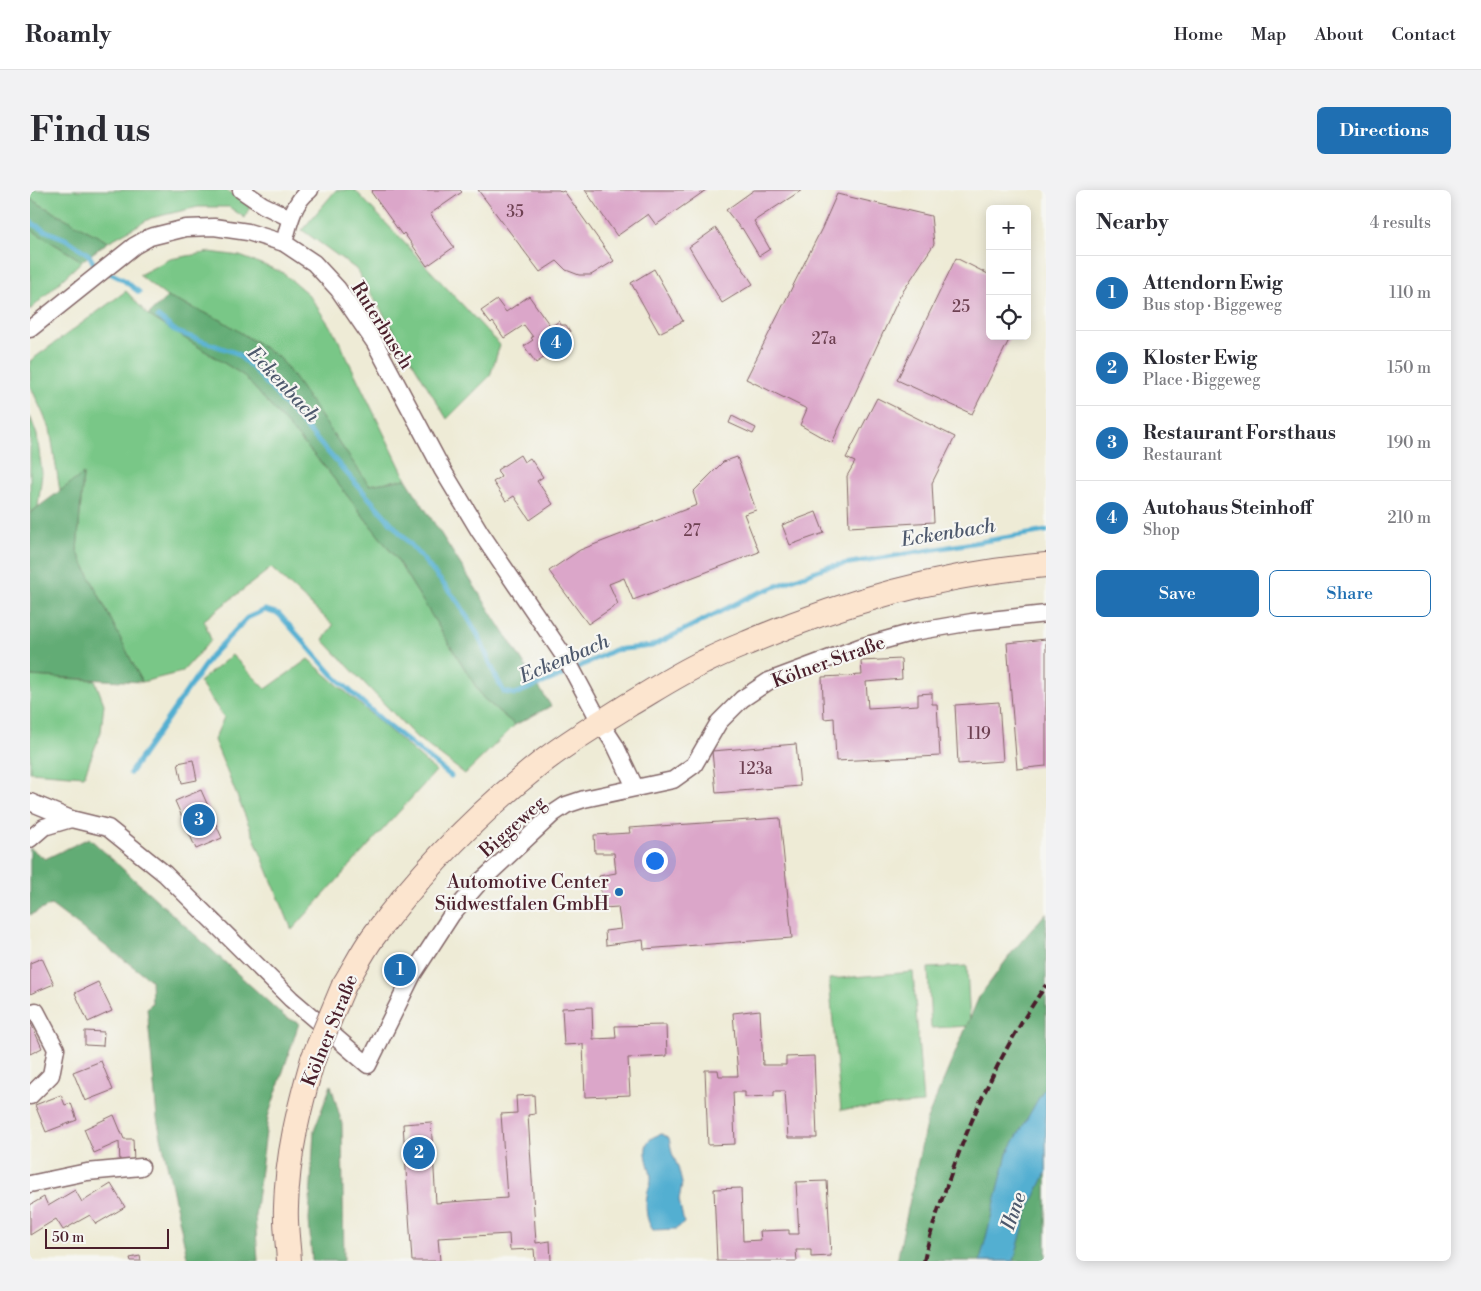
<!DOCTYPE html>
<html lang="en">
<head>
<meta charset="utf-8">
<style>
	body { margin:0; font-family:"Libre Bodoni",serif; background:#f2f2f3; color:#2b2b33 }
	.controls { position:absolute; right:15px; top:15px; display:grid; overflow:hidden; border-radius:8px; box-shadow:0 2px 12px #0003 }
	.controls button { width:45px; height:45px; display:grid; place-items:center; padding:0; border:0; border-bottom:1px solid #e1e1e2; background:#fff; color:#2b2b33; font:25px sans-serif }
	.scale { position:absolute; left:15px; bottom:12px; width:124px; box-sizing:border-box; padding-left:5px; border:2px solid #4a1f2b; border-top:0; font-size:14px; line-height:18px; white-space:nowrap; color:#4a1f2b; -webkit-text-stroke:4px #f6f6f2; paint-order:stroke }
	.you { position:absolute; left:624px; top:670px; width:18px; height:18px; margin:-12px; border:4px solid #fff; border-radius:50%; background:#1a73e8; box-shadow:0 0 0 8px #1a73e833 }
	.badge { display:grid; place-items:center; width:32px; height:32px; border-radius:50%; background:#1f6fb2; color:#fff; font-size:16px; font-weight:700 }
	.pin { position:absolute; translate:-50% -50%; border:2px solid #fff; box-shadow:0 1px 5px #0006 }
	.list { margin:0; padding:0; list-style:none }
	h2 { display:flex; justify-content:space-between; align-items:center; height:65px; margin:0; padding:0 20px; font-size:21px }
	h2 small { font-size:16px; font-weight:400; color:#7c7c81 }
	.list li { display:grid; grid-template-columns:32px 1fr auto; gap:15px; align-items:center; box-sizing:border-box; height:75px; padding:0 20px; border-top:1px solid #e1e1e2 }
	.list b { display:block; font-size:19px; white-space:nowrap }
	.list p { margin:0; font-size:16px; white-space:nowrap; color:#7c7c81 }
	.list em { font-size:16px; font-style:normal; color:#7c7c81 }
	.actions { display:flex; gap:10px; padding:15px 20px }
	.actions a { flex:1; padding:11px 0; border:1px solid #1f6fb2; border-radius:8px; text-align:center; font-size:18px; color:#1f6fb2 }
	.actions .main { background:#1f6fb2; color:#fff }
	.icon { flex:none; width:28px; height:28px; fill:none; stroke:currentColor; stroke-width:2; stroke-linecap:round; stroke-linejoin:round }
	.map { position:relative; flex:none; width:1016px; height:1071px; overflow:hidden; border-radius:8px }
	header { display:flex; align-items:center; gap:30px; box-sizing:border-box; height:70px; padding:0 25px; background:#fff; border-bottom:1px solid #e1e1e2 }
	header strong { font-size:24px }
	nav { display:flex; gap:28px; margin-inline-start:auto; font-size:18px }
	.intro { display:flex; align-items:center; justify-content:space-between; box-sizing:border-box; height:120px; padding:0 30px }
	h1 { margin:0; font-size:35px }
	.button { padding:12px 22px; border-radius:8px; background:#1f6fb2; color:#fff; font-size:18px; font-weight:700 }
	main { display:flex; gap:30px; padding:0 30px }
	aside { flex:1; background:#fff; border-radius:8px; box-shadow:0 2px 12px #0003 }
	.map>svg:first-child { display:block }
	.green { fill:#79c787; stroke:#627359 }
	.forest { fill:#62ac74; stroke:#566650 }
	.water { fill:#53afd1; stroke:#4e677e }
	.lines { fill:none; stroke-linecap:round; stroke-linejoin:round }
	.stream { stroke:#53afd1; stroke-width:5 }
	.building { fill:#dba6c9 }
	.minor-casing { stroke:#836667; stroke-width:19 }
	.secondary-casing { stroke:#836667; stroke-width:26 }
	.minor { stroke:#fff; stroke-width:16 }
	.secondary { stroke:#fce5cf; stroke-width:24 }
	.rail { stroke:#4a1f2b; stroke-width:4; stroke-dasharray:8 4; stroke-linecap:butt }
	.secondary-bridge-casing { stroke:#836667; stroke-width:26; stroke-linecap:butt }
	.secondary-bridge { stroke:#fce5cf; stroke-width:24 }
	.poi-dot { fill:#1f6fb2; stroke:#f6f6f2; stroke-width:2 }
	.labels { text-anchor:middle; stroke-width:4.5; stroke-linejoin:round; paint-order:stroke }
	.number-label { font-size:16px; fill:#6e4152 }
	.street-label { font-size:19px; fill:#4a1f2b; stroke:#f6f6f2 }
	.poi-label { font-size:19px; fill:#4a1f2b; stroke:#f6f6f2; text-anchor:end }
	.water-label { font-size:20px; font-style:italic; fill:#4e596d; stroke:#f6f6f2 }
</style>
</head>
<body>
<header>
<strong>Roamly</strong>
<nav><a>Home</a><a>Map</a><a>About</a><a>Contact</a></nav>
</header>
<div class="intro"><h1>Find us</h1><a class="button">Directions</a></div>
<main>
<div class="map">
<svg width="1016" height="1071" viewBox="0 0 1016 1071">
	<rect width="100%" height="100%" fill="#f6f6f2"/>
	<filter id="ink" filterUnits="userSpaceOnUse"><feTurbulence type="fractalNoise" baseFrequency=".02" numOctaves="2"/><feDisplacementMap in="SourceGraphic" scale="10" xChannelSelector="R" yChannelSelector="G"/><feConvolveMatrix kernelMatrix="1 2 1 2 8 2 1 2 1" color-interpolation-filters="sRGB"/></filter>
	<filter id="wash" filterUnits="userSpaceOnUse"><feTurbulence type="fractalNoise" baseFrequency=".0096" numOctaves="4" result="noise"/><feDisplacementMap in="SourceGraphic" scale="20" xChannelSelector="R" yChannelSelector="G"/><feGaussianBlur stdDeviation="1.12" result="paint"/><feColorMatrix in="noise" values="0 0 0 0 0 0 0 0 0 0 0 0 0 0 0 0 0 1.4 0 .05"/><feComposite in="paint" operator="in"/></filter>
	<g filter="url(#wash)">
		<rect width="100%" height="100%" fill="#eeebd6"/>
		<g class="green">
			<path d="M 0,0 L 196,0 L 221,14 L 215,28 L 199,17 L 168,17 L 121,28 L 78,52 L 0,9 Z"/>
			<path d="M 306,0 L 325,0 L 470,155 L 460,186 L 417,229 L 326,79 L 272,40 Z"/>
			<path d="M 0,39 L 52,71 L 0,120 Z"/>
			<path d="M 180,62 L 210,66 L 252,82 L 279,105 L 306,145 L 376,289 L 339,295 L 250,168 L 191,130 L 137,107 L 109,85 L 140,69 Z"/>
			<path d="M 96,101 L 118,125 L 213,185 L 294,276 L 366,368 L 453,508 L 485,535 L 435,584 L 386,547 L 293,450 L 303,435 L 241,378 L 174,430 L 181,450 L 152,482 L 112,492 L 47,361 L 53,285 L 30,301 L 20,239 L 0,195 L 0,171 Z"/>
			<path d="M 0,226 L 7,245 L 12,283 L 8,317 L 0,323 Z"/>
			<path d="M 202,465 L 236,499 L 278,469 L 406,581 L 262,740 L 184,550 L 194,527 L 169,492 Z"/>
			<path d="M 0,486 L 65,490 L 74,514 L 71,542 L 54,586 L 0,582 Z"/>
			<path d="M 937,776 L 940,836 L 901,838 L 898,778 Z"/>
			<path d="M 883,782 L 893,913 L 811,920 L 799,789 Z"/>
		</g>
		<g class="forest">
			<path d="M 0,9 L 78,52 L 52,71 L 0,39 Z"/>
			<path d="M 137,107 L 191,130 L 250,168 L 339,295 L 376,289 L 521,516 L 485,535 L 453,508 L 366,368 L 294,276 L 213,185 L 118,125 Z"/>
			<path d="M 53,284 L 47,361 L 112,492 L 0,486 L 0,323 Z"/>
			<path d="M 59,648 L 255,827 L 269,833 L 238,927 L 225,1025 L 228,1071 L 158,1071 L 127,928 L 117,818 L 122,813 L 121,790 L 21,715 L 0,725 L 0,658 L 15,669 Z"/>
			<path d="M 1016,723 L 1016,1071 L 867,1071 L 897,929 L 949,807 L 983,761 Z"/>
			<path d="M 301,895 L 312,934 L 314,1071 L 282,1071 L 279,1030 L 284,940 Z"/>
		</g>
		<g class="water">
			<path d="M 1016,895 L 1016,983 L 997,1023 L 984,1071 L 950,1071 L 977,964 Z"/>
			<path d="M 632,944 L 639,948 L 642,963 L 648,977 L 652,993 L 649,1010 L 654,1033 L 646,1039 L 623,1040 C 616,1031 615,1017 617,1006 C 617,1001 620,996 621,990 C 622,975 603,950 632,944 Z"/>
		</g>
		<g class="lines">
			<g class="stream">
				<path d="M 0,32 L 16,41 L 38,50 L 59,65 L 65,76 L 92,89 L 109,102"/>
				<path d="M 128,127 L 147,142 L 206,163 L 221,176 L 388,363 L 429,413 L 448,445 L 466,487 L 474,502 L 485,504 L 530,486 L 584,460 L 622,456 L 721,406 L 796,377 L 1016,341"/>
				<path d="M 100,583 L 181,466 L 217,428 L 235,420 L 249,424 L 303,485 L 355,533 L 421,586"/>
			</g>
		</g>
		<g id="blocks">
			<g class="building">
				<path d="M 343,0 L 430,0 L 432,2 L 400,24 L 424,57 L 397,76 L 374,43 L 372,45 L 341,2 Z"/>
				<path d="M 448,0 L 529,0 L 531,2 L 534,1 L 584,71 L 561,85 L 549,85 L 536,80 L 527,71 L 510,82 Z"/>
				<path d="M 555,0 L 676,0 L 626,35 L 618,24 L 587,46 Z"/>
				<path d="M 724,0 L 772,0 L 724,31 L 740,59 L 729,66 L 712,38 L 711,39 L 696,20 Z"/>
				<path d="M 807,4 L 901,26 L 904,54 L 870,106 L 802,253 L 770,235 L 777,219 L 716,189 L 792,38 Z"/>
				<path d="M 686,38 L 723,94 L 692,113 L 659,57 Z"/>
				<path d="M 926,68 L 960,85 L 960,146 L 981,146 L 942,224 L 867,190 Z"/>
				<path d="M 624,79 L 653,131 L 629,143 L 601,93 Z"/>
				<path d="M 499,106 L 521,137 L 529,131 L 531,135 L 536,135 L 540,141 L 539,146 L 541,149 L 526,159 L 525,164 L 520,168 L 515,167 L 506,173 L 494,156 L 503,150 L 501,148 L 503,147 L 494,135 L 474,148 L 463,132 L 461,134 L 451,121 L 467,110 L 476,122 Z"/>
				<path d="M 847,208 L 925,247 L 902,293 L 904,332 L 819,337 L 817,286 L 825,272 L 816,268 Z"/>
				<path d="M 702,226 L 726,238 L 723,244 L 699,233 Z"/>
				<path d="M 490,265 L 494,272 L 500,268 L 513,287 L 507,291 L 523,314 L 500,330 L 484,306 L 476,311 L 463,292 L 471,287 L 467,280 Z"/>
				<path d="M 707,267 L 726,320 L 714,324 L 729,362 L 603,410 L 594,388 L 579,394 L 588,414 L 558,434 L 519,381 L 550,360 L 667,315 L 663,302 L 693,272 Z"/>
				<path d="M 786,322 L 794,343 L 760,355 L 752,335 Z"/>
				<path d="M 1016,449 L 1016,576 L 987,579 L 977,453 Z"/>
				<path d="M 871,469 L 872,489 L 836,492 L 838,518 L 888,515 L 888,504 L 902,503 L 902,514 L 907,514 L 910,566 L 806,571 L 804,528 L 794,529 L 792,487 L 832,485 L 831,471 Z"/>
				<path d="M 969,512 L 973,571 L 928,574 L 925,515 Z"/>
				<path d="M 766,554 L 770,596 L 686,603 L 682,561 Z"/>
				<path d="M 163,570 L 167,590 L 152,593 L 148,573 Z"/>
				<path d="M 171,600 L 192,648 L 166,659 L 145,611 Z"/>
				<path d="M 750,628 L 762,748 L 614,759 L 613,750 L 576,755 L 575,741 L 591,739 L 588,717 L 573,718 L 569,686 L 586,683 L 584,663 L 565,663 L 564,645 L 600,643 L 599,638 Z"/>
				<path d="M 12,768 L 24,794 L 0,804 L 0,773 Z"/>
				<path d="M 68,792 L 82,821 L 58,832 L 45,803 Z"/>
				<path d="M 562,817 L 563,849 L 586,848 L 585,836 L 636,835 L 637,866 L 598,868 L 600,905 L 555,907 L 553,854 L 534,855 L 532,818 Z"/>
				<path d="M 730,820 L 733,875 L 756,875 L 756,867 L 784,866 L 787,948 L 758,948 L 755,901 L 744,901 L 744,906 L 715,907 L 715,902 L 703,902 L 705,954 L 678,955 L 675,880 L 688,880 L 689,886 L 708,886 L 703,823 Z"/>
				<path d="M 0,831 L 12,858 L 0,864 Z"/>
				<path d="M 55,841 L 74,842 L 73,856 L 55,855 Z"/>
				<path d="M 71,871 L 83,900 L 55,911 L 43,882 Z"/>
				<path d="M 31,905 L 35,915 L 41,913 L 47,930 L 16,942 L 5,915 Z"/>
				<path d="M 504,905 L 505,924 L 498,925 L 506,1053 L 520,1051 L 521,1071 L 505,1071 L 504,1059 L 480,1060 L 479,1044 L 408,1048 L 410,1071 L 382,1071 L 373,934 L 401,932 L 406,1013 L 477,1008 L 471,924 L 487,923 L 486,906 Z"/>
				<path d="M 84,925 L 94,949 L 103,949 L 104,972 L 90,973 L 89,952 L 64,963 L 54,939 Z"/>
				<path d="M 797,991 L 801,1066 L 781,1067 L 781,1060 L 766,1060 L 767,1071 L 687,1071 L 684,999 L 711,998 L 713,1051 L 731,1050 L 730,1041 L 759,1040 L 759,1044 L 769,1044 L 766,992 Z"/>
				<path d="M 81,994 L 95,1017 L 66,1034 L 60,1025 L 33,1040 L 26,1029 L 0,1045 L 0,1015 L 14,1007 L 18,1016 L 45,1000 L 52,1012 Z"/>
				<path d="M 110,1066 L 111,1071 L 101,1071 L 100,1068 Z"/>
			</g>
		</g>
	</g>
	<g filter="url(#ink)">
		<use href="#blocks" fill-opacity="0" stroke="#836667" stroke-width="1"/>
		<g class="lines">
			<g class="minor-casing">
				<g id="minor">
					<path d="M 211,0 L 233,15 L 260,28"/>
					<path d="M 254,53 C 259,34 263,12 280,0"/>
					<path d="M 0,139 L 104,56 L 120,47 L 156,38 L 184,37 L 218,42 L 254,53 L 284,73 L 308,99 L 345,153 L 412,279 L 450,342 L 538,472 L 570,532 L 585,555 L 605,597"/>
					<path d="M 0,612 L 41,629 L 78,638 L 135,684 L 261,809 L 338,875 L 383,784 L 422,724 L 449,693 L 524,623 L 536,615 L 554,609 L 643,590 L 664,575 L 689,532 L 712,509 L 739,491 L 830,457 L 884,442 L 942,432 L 1016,424"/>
					<path d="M 0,649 L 14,637 L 41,629"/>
					<path d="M 0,906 L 21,885 L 26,859 L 6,821"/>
					<path d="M 0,994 L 57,982 L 111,977"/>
				</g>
			</g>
			<g class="secondary-casing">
				<g id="secondary">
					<path d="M 314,795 C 324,779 332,762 343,747 C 390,683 448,623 511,573 C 539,551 570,533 600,514 C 624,500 648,484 674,472 C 688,465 702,459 717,453 C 812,412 912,384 1016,375"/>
					<path d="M 259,1071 C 258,1053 255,1035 256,1017 C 257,966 269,918 283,869"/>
				</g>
			</g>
			<use href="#minor" class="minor"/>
			<use href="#secondary" class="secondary"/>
			<path class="rail" d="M 894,1071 C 900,1042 910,1014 920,987 C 944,919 975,854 1016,795"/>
			<g class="secondary-bridge-casing">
				<path id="secondary-bridge" d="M 283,869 L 314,795"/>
			</g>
			<use href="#secondary-bridge" class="secondary-bridge"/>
		</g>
	</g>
	<circle class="poi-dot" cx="589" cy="702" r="5"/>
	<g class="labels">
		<g class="number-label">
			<text x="485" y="27">35</text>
			<text x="931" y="122">25</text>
			<text x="794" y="154">27a</text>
			<text x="662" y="346">27</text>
			<text x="949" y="549">119</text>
			<text x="726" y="584">123a</text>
		</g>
		<g class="street-label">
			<text transform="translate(353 135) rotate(58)" y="7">Ruterbusch</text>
			<text transform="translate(798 471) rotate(-20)" y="7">Kölner Straße</text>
			<text transform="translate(482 636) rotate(-42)" y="7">Biggeweg</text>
			<text transform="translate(299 840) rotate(-68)" y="7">Kölner Straße</text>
		</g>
		<g class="poi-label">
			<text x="579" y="698">Automotive Center<tspan x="579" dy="22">Südwestfalen GmbH</tspan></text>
		</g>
		<g class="water-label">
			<text transform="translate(254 194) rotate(47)" y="7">Eckenbach</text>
			<text transform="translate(918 342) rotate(-9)" y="7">Eckenbach</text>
			<text transform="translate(534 468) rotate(-23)" y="7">Eckenbach</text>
			<text transform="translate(983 1021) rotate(-71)" y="7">Ihne</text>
		</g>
	</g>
</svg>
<div class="controls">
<button>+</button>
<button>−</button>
<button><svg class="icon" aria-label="locate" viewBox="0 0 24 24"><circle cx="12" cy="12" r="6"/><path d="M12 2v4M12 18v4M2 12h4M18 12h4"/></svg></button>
</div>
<div class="scale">50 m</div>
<div class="you"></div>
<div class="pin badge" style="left:370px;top:780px">1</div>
<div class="pin badge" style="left:389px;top:963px">2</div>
<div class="pin badge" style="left:169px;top:630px">3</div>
<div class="pin badge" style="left:526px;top:153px">4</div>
</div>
<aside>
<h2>Nearby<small>4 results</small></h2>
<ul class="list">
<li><span class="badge">1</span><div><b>Attendorn Ewig</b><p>Bus stop · Biggeweg</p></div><em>110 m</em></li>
<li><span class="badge">2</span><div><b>Kloster Ewig</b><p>Place · Biggeweg</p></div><em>150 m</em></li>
<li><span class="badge">3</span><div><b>Restaurant Forsthaus</b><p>Restaurant</p></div><em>190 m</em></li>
<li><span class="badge">4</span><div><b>Autohaus Steinhoff</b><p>Shop</p></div><em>210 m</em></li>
</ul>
<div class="actions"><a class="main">Save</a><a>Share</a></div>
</aside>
</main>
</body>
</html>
